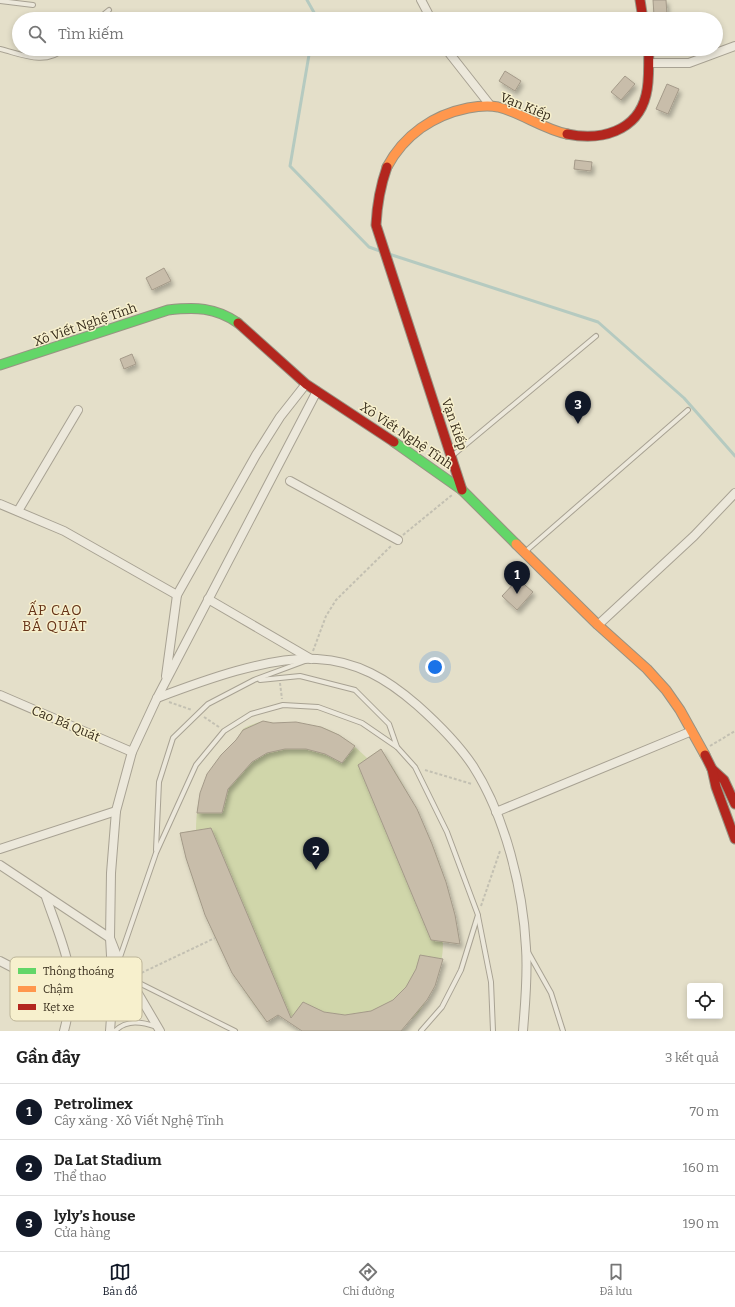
<!DOCTYPE html>
<html lang="vi">
<head>
<meta charset="utf-8">
<style>
	body { margin:0; font-family:Bitter,serif; background:#f2f2f2; color:#222 }
	.controls { position:absolute; right:12px; bottom:12px; display:grid; overflow:hidden; border-radius:4px; box-shadow:0 2px 6px #0003 }
	.controls button { width:36px; height:36px; display:grid; place-items:center; padding:0; border:0; border-bottom:1px solid #e0e0e0; background:#fff; color:#222; font:20px sans-serif }
	.you { position:absolute; left:435px; top:667px; width:14px; height:14px; margin:-10px; border:3px solid #fff; border-radius:50%; background:#1a73e8; box-shadow:0 0 0 6px #1a73e833 }
	.badge { display:grid; place-items:center; width:26px; height:26px; border-radius:50%; background:#111827; color:#fff; font-size:13px; font-weight:700 }
	.pin { position:absolute; translate:-50% -33px; filter:drop-shadow(0 1px 2px #0008) }
	.pin::after { content:''; position:absolute; top:21px; width:14px; height:12px; background:inherit; clip-path:polygon(0 0,100% 0,50% 100%) }
	.list { margin:0; padding:0; list-style:none }
	h2 { display:flex; justify-content:space-between; align-items:center; height:52px; margin:0; padding:0 16px; font-size:17px }
	h2 small { font-size:13px; font-weight:400; color:#767676 }
	.list li { display:grid; grid-template-columns:26px 1fr auto; gap:12px; align-items:center; box-sizing:border-box; height:56px; padding:0 16px; border-top:1px solid #e0e0e0 }
	.list b { display:block; font-size:15px; white-space:nowrap }
	.list p { margin:0; font-size:13px; white-space:nowrap; color:#767676 }
	.list em { font-size:13px; font-style:normal; color:#767676 }
	.icon { flex:none; width:22px; height:22px; fill:none; stroke:currentColor; stroke-width:2; stroke-linecap:round; stroke-linejoin:round }
	.map { position:relative; flex:none; width:735px; height:1031px; overflow:hidden }
	.search { position:absolute; background:#fff; box-shadow:0 2px 6px #0003; left:12px; right:12px; top:12px; height:44px; display:flex; align-items:center; gap:10px; box-sizing:border-box; padding:0 14px; border-radius:22px; color:#767676; font-size:15px }
	.sheet { height:220px; background:#fff }
	nav { display:flex; justify-content:space-around; align-items:center; box-sizing:border-box; height:56px; border-top:1px solid #e0e0e0; background:#fff; font-size:11px; color:#767676 }
	nav a { display:grid; justify-items:center; gap:2px }
	nav .on { color:#111827 }
	.map>svg:first-child { display:block }
	.green { fill:#d0d6aa }
	.lines { fill:none; stroke-linecap:round; stroke-linejoin:round }
	.stream { stroke:#b5cac0; stroke-width:3 }
	.building { fill:#c8bdaa; stroke:#a49a89; filter:url(#shadow) }
	.lane-casing { stroke:#a8a293; stroke-width:6 }
	.street-casing { stroke:#a8a293; stroke-width:10 }
	.fast-casing { stroke:#989383; stroke-width:11 }
	.slow-casing { stroke:#989383; stroke-width:11 }
	.jam-casing { stroke:#989383; stroke-width:11 }
	.path { stroke:#c3c0b2; stroke-width:2; stroke-dasharray:3 2; stroke-linecap:butt }
	.lane { stroke:#ece8db; stroke-width:4 }
	.street { stroke:#ece8db; stroke-width:8 }
	.fast { stroke:#63d668; stroke-width:9 }
	.slow { stroke:#ff974d; stroke-width:9 }
	.jam { stroke:#b3261e; stroke-width:9 }
	.labels { text-anchor:middle; stroke-width:3; stroke-linejoin:round; paint-order:stroke }
	.street-label { font-size:13px; fill:#372c1b; stroke:#f7f0cd }
	.neighbourhood-label { font-size:14px; letter-spacing:1px; fill:#663318; stroke:#f7f0cd }
	.key { fill:#f7f0cd; stroke:#bdb598; stroke-width:1 }
	.key-label { font-size:11px; fill:#372c1b }
</style>
</head>
<body>
<div class="map">
<svg width="735" height="1031" viewBox="0 0 735 1031">
	<defs>
		<filter id="shadow"><feDropShadow dx="2.5" dy="4" stdDeviation="2" flood-color="#0004"/></filter>
	</defs>
	<rect width="100%" height="100%" fill="#e4dfc9"/>
	<path class="green" d="M 263,721 C 282,726 303,722 321,727 C 339,732 354,745 367,758 L 381,749 C 422,811 448,870 460,944 L 443,942 C 443,969 434,992 418,1013 C 413,1019 404,1024 401,1031 L 302,1031 L 279,1014 L 267,1022 C 223,967 196,902 180,833 L 196,830 C 197,790 206,769 234,742 C 238,739 240,733 243,729 C 248,725 257,723 263,721 Z"/>
	<g class="lines">
		<g class="stream">
			<path d="M 307,0 L 316,16 L 316,19"/>
			<path d="M 310,49 L 290,166 L 369,247 L 380,251"/>
			<path d="M 389,254 L 598,322 L 684,398 L 735,456"/>
		</g>
	</g>
	<g class="building">
		<path d="M 653,0 L 666,0 L 667,15 L 654,16 Z"/>
		<path d="M 505,71 L 521,81 L 515,91 L 499,81 Z"/>
		<path d="M 625,76 L 635,84 L 621,100 L 611,92 Z"/>
		<path d="M 667,84 L 679,89 L 668,114 L 656,109 Z"/>
		<path d="M 575,160 L 592,162 L 591,171 L 574,169 Z"/>
		<path d="M 164,268 L 171,281 L 152,290 L 146,278 Z"/>
		<path d="M 132,354 L 136,364 L 124,369 L 120,359 Z"/>
		<path d="M 518,579 L 533,592 L 517,610 L 502,596 Z"/>
		<path d="M 263,721 L 273,723 L 296,722 L 321,727 L 339,735 L 355,746 L 342,763 L 325,754 L 306,749 L 285,749 L 267,753 L 252,762 L 228,789 L 222,813 L 197,813 L 200,793 L 207,774 L 221,755 L 236,740 L 243,730 Z"/>
		<path d="M 381,749 L 417,809 L 432,844 L 446,882 L 455,915 L 460,944 L 431,940 L 358,765 Z"/>
		<path d="M 211,828 L 291,1018 L 303,1002 L 324,1012 L 345,1015 L 371,1011 L 393,1000 L 406,987 L 416,969 L 420,955 L 443,959 L 435,986 L 427,1000 L 401,1031 L 302,1031 L 278,1015 L 267,1022 L 232,973 L 205,915 L 186,858 L 180,833 Z"/>
	</g>
	<g class="lines">
		<g class="lane-casing">
			<g id="lane">
				<path d="M 0,1 L 33,5"/>
				<path d="M 98,19 L 109,10"/>
				<path d="M 0,49 C 21,54 45,66 64,49"/>
				<path d="M 452,456 L 596,336"/>
				<path d="M 526,551 L 688,410"/>
				<path d="M 260,680 L 300,676 L 355,690 L 389,724 L 397,747"/>
				<path d="M 156,850 L 159,782 L 173,738 L 208,704 L 254,680 L 305,661"/>
				<path d="M 478,916 L 491,982 L 493,1031"/>
				<path d="M 528,952 L 551,993 L 563,1031"/>
				<path d="M 119,960 L 156,853 L 196,765 L 224,731 L 251,714 L 283,705 L 318,707 L 362,723 L 397,747 L 415,767 L 447,832 L 478,915 L 461,970 L 442,1007 L 421,1031"/>
				<path d="M 131,979 L 235,1031"/>
				<path d="M 115,1031 C 127,1019 142,1022 157,1027"/>
			</g>
		</g>
		<g class="street-casing">
			<g id="street">
				<path d="M 421,0 L 431,19"/>
				<path d="M 446,49 L 490,105"/>
				<path d="M 649,63 L 689,63 L 735,46"/>
				<path d="M 290,481 L 398,540"/>
				<path d="M 0,504 L 64,531 L 177,595"/>
				<path d="M 18,511 L 78,410"/>
				<path d="M 208,599 L 311,659"/>
				<path d="M 598,625 L 694,536 L 735,493"/>
				<path d="M 166,676 L 177,595 L 256,455 L 280,417 L 306,384"/>
				<path d="M 0,695 L 132,752"/>
				<path d="M 157,698 C 202,681 269,656 317,659 C 357,661 387,679 417,705 C 435,721 459,745 473,766 C 505,816 523,888 526,948 C 528,976 525,1004 523,1031"/>
				<path d="M 496,812 L 692,731"/>
				<path d="M 0,849 L 116,811"/>
				<path d="M 0,865 L 110,938 L 119,961 L 160,1031"/>
				<path d="M 46,897 C 53,918 62,939 67,960 C 72,982 70,1009 64,1031"/>
				<path d="M 0,961 L 52,988 L 69,987"/>
				<path d="M 110,1031 L 113,991 L 110,938 L 111,873 L 116,811 L 132,752 L 157,698 L 317,391"/>
			</g>
		</g>
		<g class="fast-casing">
			<g id="fast">
				<path d="M 0,365 L 168,310 C 195,307 215,307 238,323"/>
				<path d="M 394,442 L 462,490 L 516,544"/>
			</g>
		</g>
		<g class="slow-casing">
			<g id="slow">
				<path d="M 387,167 C 404,135 433,115 468,108 C 479,106 487,105 498,107 C 522,113 543,129 567,134"/>
				<path d="M 516,544 L 598,625 L 647,669 L 666,690 L 680,710 L 705,755"/>
			</g>
		</g>
		<g class="jam-casing">
			<g id="jam">
				<path d="M 640,0 L 643,19"/>
				<path d="M 567,134 C 600,141 637,132 646,95 C 650,80 648,64 649,49"/>
				<path d="M 387,167 C 380,187 377,204 376,225 L 462,490"/>
				<path d="M 238,323 L 306,384 L 394,442"/>
				<path d="M 705,755 L 712,769 L 724,780 L 735,804"/>
				<path d="M 712,769 L 716,787 L 735,839"/>
			</g>
		</g>
		<g class="path">
			<path d="M 403,535 L 452,495"/>
			<path d="M 313,651 L 326,616 L 336,600 L 391,546"/>
			<path d="M 280,683 L 282,699"/>
			<path d="M 169,702 L 192,710"/>
			<path d="M 204,717 L 219,727"/>
			<path d="M 710,746 L 735,731"/>
			<path d="M 425,770 L 472,784"/>
			<path d="M 481,906 L 500,851"/>
			<path d="M 137,975 L 215,938"/>
		</g>
		<use href="#lane" class="lane"/>
		<use href="#street" class="street"/>
		<use href="#fast" class="fast"/>
		<use href="#slow" class="slow"/>
		<use href="#jam" class="jam"/>
	</g>
	<g class="labels">
		<g class="street-label">
			<text transform="translate(526 106) rotate(22)" y="5">Vạn Kiếp</text>
			<text transform="translate(85 324) rotate(-19)" y="5">Xô Viết Nghệ Tĩnh</text>
			<text transform="translate(455 424) rotate(71)" y="5">Vạn Kiếp</text>
			<text transform="translate(407 435) rotate(34)" y="5">Xô Viết Nghệ Tĩnh</text>
			<text transform="translate(66 723) rotate(23)" y="5">Cao Bá Quát</text>
		</g>
		<g class="neighbourhood-label">
			<text x="55" y="615">ẤP CAO<tspan x="55" dy="16">BÁ QUÁT</tspan></text>
		</g>
	</g>
	<rect x="10" y="957" width="132" height="64" rx="6" class="key"/>
	<rect x="18" y="968" width="18" height="6" fill="#63d668"/>
	<rect x="18" y="986" width="18" height="6" fill="#ff974d"/>
	<rect x="18" y="1004" width="18" height="6" fill="#b3261e"/>
	<g class="key-label">
		<text x="43" y="975">Thông thoáng</text>
		<text x="43" y="993">Chậm</text>
		<text x="43" y="1011">Kẹt xe</text>
	</g>
</svg>
<div class="controls">
<button><svg class="icon" aria-label="locate" viewBox="0 0 24 24"><circle cx="12" cy="12" r="6"/><path d="M12 2v4M12 18v4M2 12h4M18 12h4"/></svg></button>
</div>
<div class="you"></div>
<div class="pin badge" style="left:517px;top:594px">1</div>
<div class="pin badge" style="left:316px;top:870px">2</div>
<div class="pin badge" style="left:578px;top:424px">3</div>
<div class="search"><svg class="icon" aria-label="search" viewBox="0 0 24 24"><circle cx="10" cy="10" r="6"/><path d="M15 15l6 6"/></svg>Tìm kiếm</div>
</div>
<section class="sheet">
<h2>Gần đây<small>3 kết quả</small></h2>
<ul class="list">
<li><span class="badge">1</span><div><b>Petrolimex</b><p>Cây xăng · Xô Viết Nghệ Tĩnh</p></div><em>70 m</em></li>
<li><span class="badge">2</span><div><b>Da Lat Stadium</b><p>Thể thao</p></div><em>160 m</em></li>
<li><span class="badge">3</span><div><b>lyly’s house</b><p>Cửa hàng</p></div><em>190 m</em></li>
</ul>
</section>
<nav>
<a class="on"><svg class="icon" aria-label="map" viewBox="0 0 24 24"><path d="M3 6l6-2 6 2 6-2v14l-6 2-6-2-6 2zM9 4v14M15 6v14"/></svg>Bản đồ</a>
<a><svg class="icon" aria-label="directions" viewBox="0 0 24 24"><path d="M12 3l9 9-9 9-9-9zM9 14v-3h6M13 9l2 2-2 2"/></svg>Chỉ đường</a>
<a><svg class="icon" aria-label="saved" viewBox="0 0 24 24"><path d="M7 4h10v16l-5-4-5 4z"/></svg>Đã lưu</a>
</nav>
</body>
</html>
